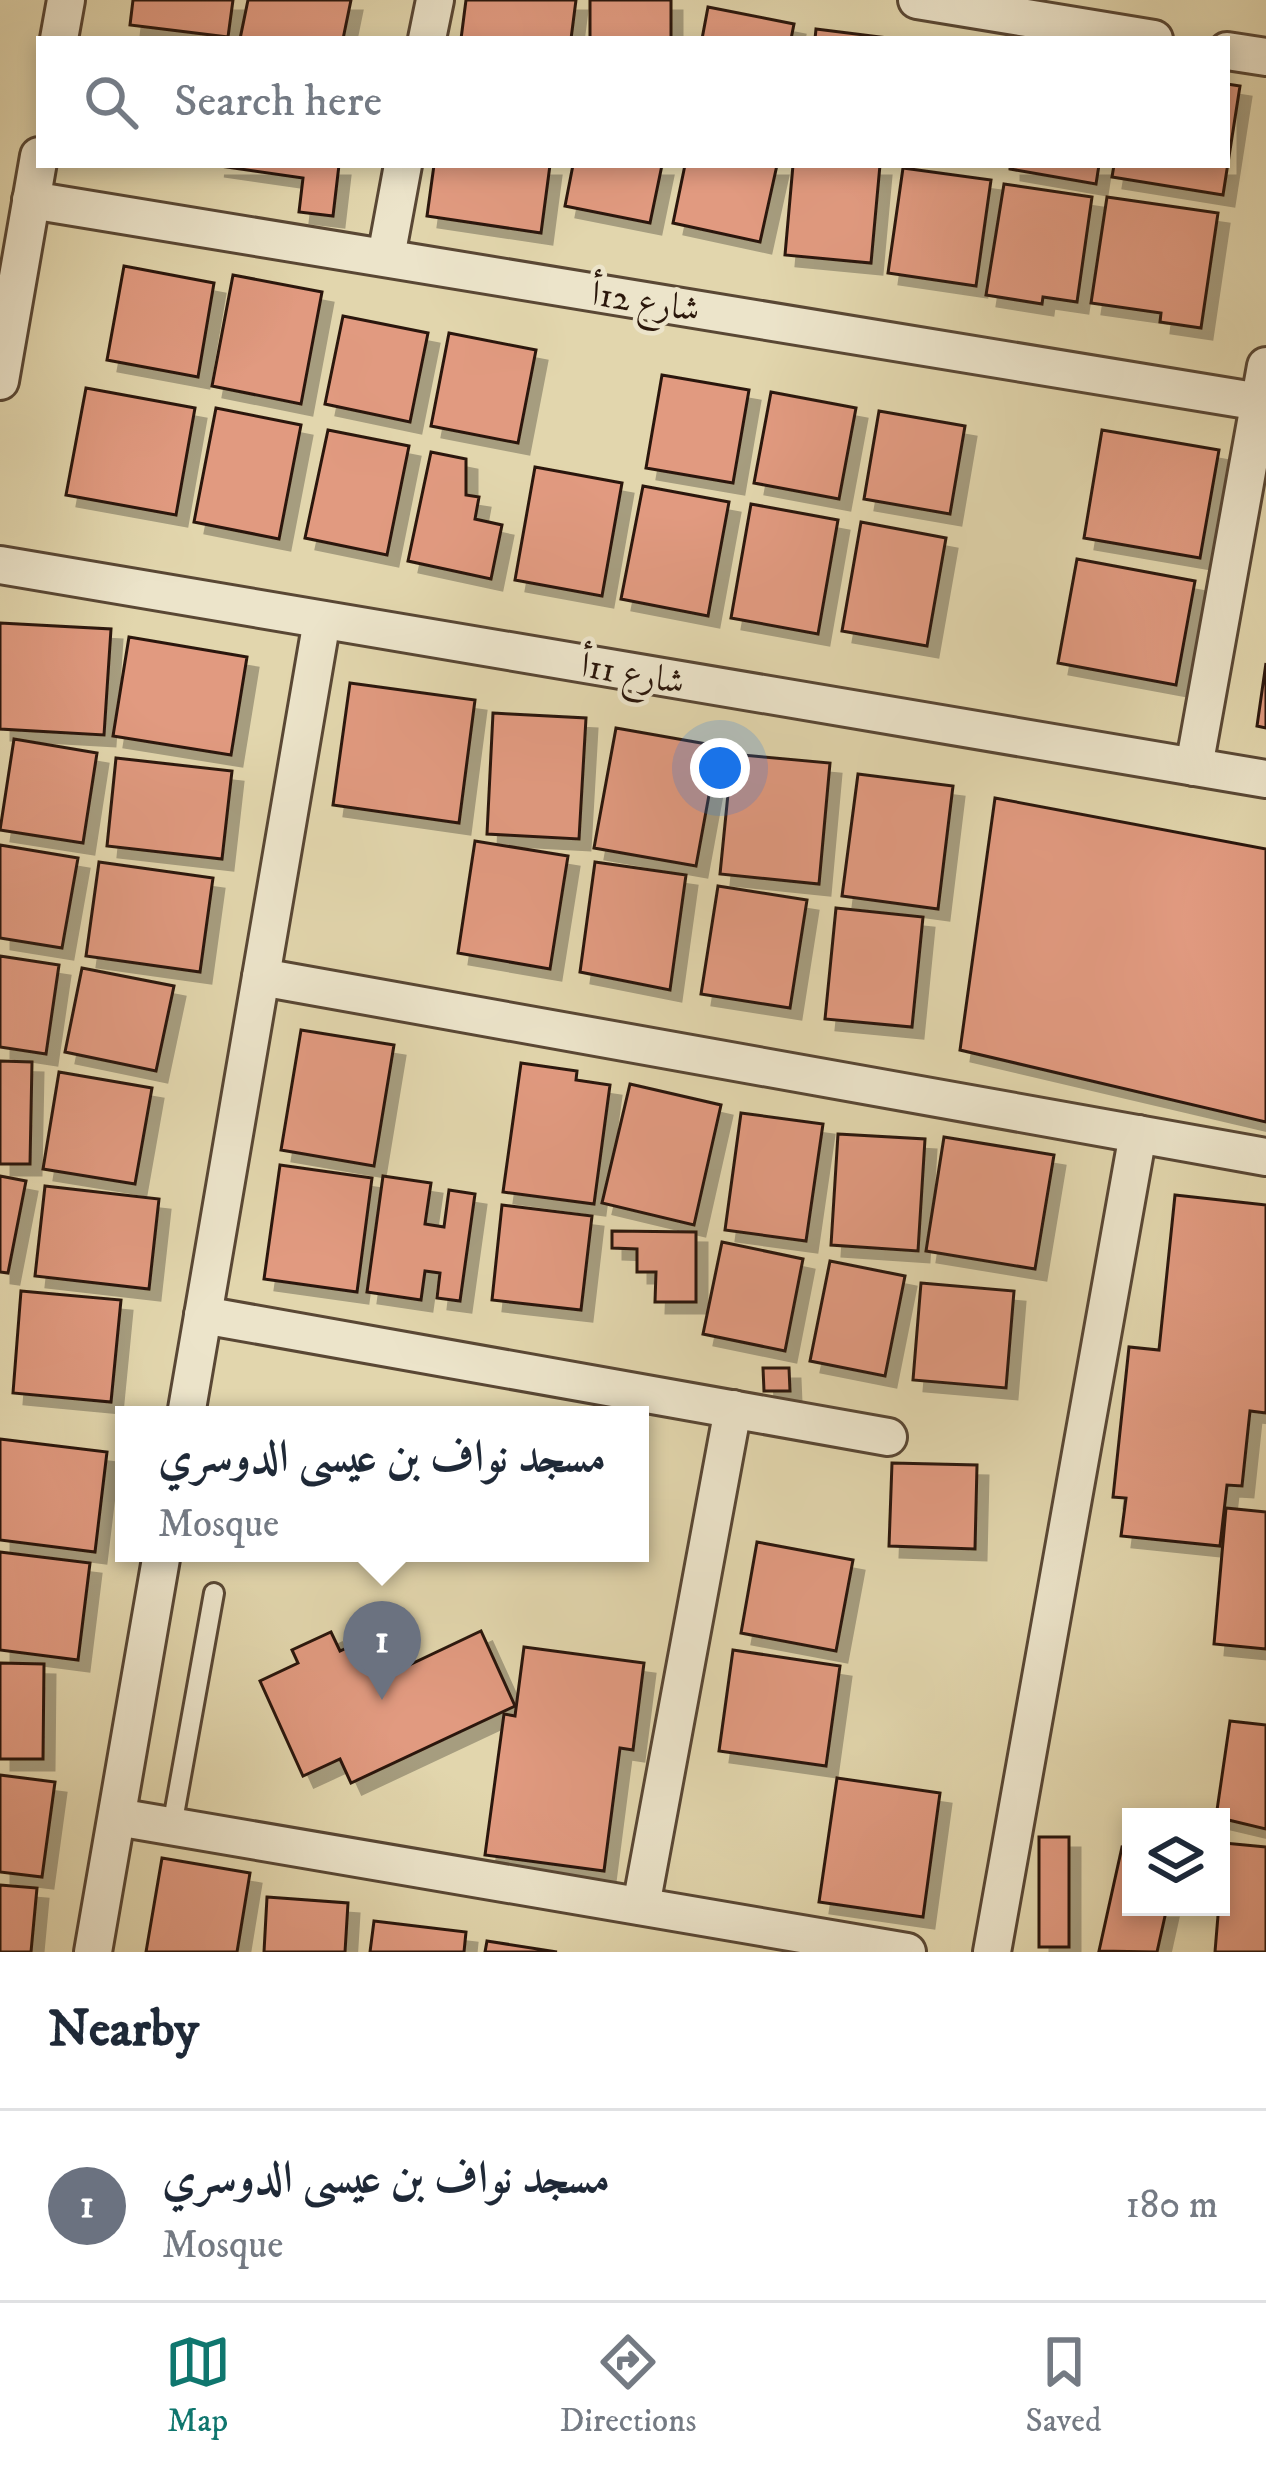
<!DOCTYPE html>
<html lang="en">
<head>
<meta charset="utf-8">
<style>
	body { margin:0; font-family:"IM FELL DW Pica",Amiri,serif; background:#f2f2f3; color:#1f2937 }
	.controls { position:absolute; right:36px; bottom:36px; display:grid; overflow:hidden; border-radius:0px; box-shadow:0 6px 18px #0003 }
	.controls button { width:108px; height:108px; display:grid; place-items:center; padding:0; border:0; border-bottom:3px solid #e0e1e3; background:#fff; color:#1f2937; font:60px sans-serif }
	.you { position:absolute; left:720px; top:768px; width:42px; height:42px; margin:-30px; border:9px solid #fff; border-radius:50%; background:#1a73e8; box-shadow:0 0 0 18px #1a73e833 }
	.badge { display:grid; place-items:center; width:78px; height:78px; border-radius:50%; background:#0f766e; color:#fff; font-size:39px; font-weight:700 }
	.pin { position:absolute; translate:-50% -99px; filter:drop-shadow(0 3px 6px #0008) }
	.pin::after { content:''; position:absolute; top:63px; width:42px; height:36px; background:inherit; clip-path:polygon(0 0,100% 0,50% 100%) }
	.popup { position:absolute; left:115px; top:1406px; width:534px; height:156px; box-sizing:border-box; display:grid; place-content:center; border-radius:0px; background:#fff; filter:drop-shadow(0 3px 9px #0005); font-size:39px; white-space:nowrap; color:#747a83 }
	.popup b { font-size:45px; color:#1f2937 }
	.popup::after { content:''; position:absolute; left:50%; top:100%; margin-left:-24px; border:24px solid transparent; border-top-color:#fff }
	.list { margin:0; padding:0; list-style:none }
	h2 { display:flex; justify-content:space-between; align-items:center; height:156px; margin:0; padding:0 48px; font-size:51px }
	h2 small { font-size:39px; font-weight:400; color:#747a83 }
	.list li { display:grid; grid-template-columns:78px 1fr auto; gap:36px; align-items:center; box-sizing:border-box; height:192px; padding:0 48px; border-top:3px solid #e0e1e3 }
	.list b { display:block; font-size:45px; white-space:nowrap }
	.list p { margin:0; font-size:39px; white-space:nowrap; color:#747a83 }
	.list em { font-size:39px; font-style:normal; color:#747a83 }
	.icon { flex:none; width:66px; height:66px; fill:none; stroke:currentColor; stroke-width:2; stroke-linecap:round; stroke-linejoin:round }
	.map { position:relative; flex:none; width:1266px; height:1952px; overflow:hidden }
	.search { position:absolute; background:#fff; box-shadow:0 6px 18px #0003; left:36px; right:36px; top:36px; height:132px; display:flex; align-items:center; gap:30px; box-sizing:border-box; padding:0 42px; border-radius:0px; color:#747a83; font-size:45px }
	.sheet { height:348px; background:#fff }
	nav { display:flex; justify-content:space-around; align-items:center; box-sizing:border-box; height:168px; border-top:3px solid #e0e1e3; background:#fff; font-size:33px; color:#747a83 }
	nav a { display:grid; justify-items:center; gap:6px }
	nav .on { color:#0f766e }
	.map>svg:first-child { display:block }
	.building { fill:#e19a80; stroke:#2b170b; stroke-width:3; filter:url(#shadow) }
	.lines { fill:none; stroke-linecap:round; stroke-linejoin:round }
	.service-casing { stroke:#594734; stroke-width:24 }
	.minor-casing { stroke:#594734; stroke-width:42 }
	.service { stroke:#ece4ca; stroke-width:18 }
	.minor { stroke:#ece4ca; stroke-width:36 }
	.labels { text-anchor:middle; stroke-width:9; stroke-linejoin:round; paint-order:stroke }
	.street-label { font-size:36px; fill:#2b170b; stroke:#ece4ca }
</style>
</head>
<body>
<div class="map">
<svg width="1266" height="1952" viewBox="0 0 1266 1952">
	<defs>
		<filter id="shadow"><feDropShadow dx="11" dy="11" stdDeviation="0" flood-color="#0004"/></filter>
	</defs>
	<rect width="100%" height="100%" fill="#e2d6ad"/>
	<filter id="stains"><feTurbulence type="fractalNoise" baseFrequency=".00167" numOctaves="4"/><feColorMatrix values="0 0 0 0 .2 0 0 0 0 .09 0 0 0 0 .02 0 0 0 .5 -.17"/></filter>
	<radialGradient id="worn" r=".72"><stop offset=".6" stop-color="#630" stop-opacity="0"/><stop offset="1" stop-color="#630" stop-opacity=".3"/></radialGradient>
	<g class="building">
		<path d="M 133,0 L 233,0 L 228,37 L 130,25 Z"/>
		<path d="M 248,0 L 351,0 L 343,39 L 240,39 Z"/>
		<path d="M 466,0 L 576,0 L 571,39 L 461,39 Z"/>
		<rect x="590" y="0" width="81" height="39"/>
		<path d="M 708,7 L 794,24 L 791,39 L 702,39 Z"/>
		<path d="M 816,29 L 896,39 L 815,39 Z"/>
		<path d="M 1227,84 L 1240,86 L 1223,195 L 1112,177 L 1114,165 L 1227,165 Z"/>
		<path d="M 213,165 L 339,165 L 333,216 L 299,212 L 303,178 Z"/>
		<path d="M 434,165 L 550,165 L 541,233 L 427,216 Z"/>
		<path d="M 573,165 L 662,165 L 650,223 L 565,206 Z"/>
		<path d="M 685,165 L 777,165 L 760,242 L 673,223 Z"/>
		<path d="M 793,165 L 880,165 L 871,263 L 785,255 Z"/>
		<path d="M 1010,165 L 1099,165 L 1096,184 L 1010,169 Z"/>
		<path d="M 903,168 L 991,180 L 976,286 L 888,273 Z"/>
		<path d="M 1004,184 L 1092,197 L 1077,302 L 1043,297 L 1042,304 L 986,295 Z"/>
		<path d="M 1107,197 L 1218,213 L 1201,328 L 1160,322 L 1161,313 L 1091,303 Z"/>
		<path d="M 124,266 L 214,283 L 198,377 L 107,360 Z"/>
		<path d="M 233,275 L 322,292 L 301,404 L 212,386 Z"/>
		<path d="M 343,316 L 428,333 L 410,422 L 325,404 Z"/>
		<path d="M 449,333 L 536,350 L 518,443 L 431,426 Z"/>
		<path d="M 662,375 L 749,390 L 733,483 L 646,468 Z"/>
		<path d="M 86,388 L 195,408 L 176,515 L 66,495 Z"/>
		<path d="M 771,392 L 856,408 L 839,499 L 754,483 Z"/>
		<path d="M 216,408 L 301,425 L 279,539 L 194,522 Z"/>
		<path d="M 879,411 L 965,426 L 950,514 L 864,499 Z"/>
		<path d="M 328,430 L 409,446 L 387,555 L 305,538 Z"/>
		<path d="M 1102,430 L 1219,450 L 1200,558 L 1084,538 Z"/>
		<path d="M 431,452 L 466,459 L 466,495 L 479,497 L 475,519 L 502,525 L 491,579 L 408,561 Z"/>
		<path d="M 535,467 L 622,483 L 602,596 L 515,580 Z"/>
		<path d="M 643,486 L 729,502 L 708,616 L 621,599 Z"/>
		<path d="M 751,504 L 838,520 L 818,634 L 731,618 Z"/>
		<path d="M 861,522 L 946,538 L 927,646 L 842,631 Z"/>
		<path d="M 1077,559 L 1195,581 L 1176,685 L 1058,663 Z"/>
		<path d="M 0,623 L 111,629 L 104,735 L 0,729 Z"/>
		<path d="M 129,637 L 247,657 L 231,755 L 113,736 Z"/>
		<path d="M 1266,663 L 1266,728 L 1257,726 Z"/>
		<path d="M 350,683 L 475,700 L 459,823 L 333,805 Z"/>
		<path d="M 493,713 L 586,718 L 579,839 L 487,834 Z"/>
		<path d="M 616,728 L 718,746 L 696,866 L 594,848 Z"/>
		<path d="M 14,739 L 97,753 L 83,843 L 0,830 Z"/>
		<path d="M 732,754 L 830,763 L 819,884 L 720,874 Z"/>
		<path d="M 116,758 L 232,771 L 222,859 L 107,846 Z"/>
		<path d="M 858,774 L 953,786 L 938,909 L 842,896 Z"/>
		<path d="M 995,798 L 1266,849 L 1266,1122 L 960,1050 Z"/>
		<path d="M 475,841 L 568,856 L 550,969 L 458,953 Z"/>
		<path d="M 0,845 L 78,858 L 62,948 L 0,938 Z"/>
		<path d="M 99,862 L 213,878 L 200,972 L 86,956 Z"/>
		<path d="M 595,862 L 686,875 L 670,990 L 580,972 Z"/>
		<path d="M 718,886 L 807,900 L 790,1008 L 701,994 Z"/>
		<path d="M 836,908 L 923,917 L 912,1027 L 825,1019 Z"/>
		<path d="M 0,956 L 59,965 L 46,1054 L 0,1047 Z"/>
		<path d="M 82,968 L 174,986 L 156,1071 L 65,1052 Z"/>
		<path d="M 301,1030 L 394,1045 L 374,1166 L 281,1150 Z"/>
		<path d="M 0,1061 L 32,1062 L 30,1164 L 0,1164 Z"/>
		<path d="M 521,1063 L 577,1071 L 576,1080 L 610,1085 L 594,1204 L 503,1192 Z"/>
		<path d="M 59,1072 L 152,1088 L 135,1184 L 43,1169 Z"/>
		<path d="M 630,1084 L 721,1105 L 694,1225 L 602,1203 Z"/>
		<path d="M 741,1113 L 823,1124 L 806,1241 L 725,1230 Z"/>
		<path d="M 838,1134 L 925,1139 L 918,1251 L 831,1245 Z"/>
		<path d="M 944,1137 L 1054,1155 L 1035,1269 L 926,1251 Z"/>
		<path d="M 280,1165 L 372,1178 L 357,1292 L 264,1279 Z"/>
		<path d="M 0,1176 L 26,1181 L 8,1273 L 0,1272 Z"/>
		<path d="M 383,1176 L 431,1183 L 425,1224 L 444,1227 L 449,1190 L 475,1194 L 460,1301 L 437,1298 L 440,1273 L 425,1271 L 421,1300 L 367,1292 Z"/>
		<path d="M 45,1186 L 159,1199 L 149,1289 L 35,1276 Z"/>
		<path d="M 1175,1195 L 1266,1205 L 1266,1413 L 1250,1411 L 1242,1486 L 1227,1485 L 1220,1546 L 1121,1536 L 1126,1498 L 1113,1497 L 1129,1347 L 1159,1350 Z"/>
		<path d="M 502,1205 L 592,1216 L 581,1310 L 492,1300 Z"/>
		<path d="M 612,1231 L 696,1232 L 696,1302 L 655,1302 L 656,1272 L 637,1272 L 637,1249 L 612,1248 Z"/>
		<path d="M 722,1242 L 803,1259 L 785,1351 L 703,1334 Z"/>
		<path d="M 830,1261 L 905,1276 L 885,1376 L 810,1361 Z"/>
		<path d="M 921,1283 L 1014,1291 L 1006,1388 L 913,1380 Z"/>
		<path d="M 21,1291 L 121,1300 L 111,1402 L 13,1393 Z"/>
		<path d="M 763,1368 L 789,1368 L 790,1391 L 764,1391 Z"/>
		<path d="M 0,1439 L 107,1452 L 95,1552 L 0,1540 Z"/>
		<path d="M 892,1463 L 977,1465 L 975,1549 L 889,1546 Z"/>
		<path d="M 1226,1508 L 1266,1512 L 1266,1649 L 1214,1644 Z"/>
		<path d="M 757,1542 L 853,1560 L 836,1651 L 741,1633 Z"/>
		<path d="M 0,1552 L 90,1563 L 78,1660 L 0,1650 Z"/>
		<path d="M 390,1628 L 407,1666 L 481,1631 L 515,1706 L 351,1783 L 340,1759 L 303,1776 L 260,1681 L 298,1663 L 292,1650 L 331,1632 L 340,1651 Z"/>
		<path d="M 524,1647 L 644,1663 L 633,1750 L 620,1748 L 604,1871 L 485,1855 L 504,1714 L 515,1716 Z"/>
		<path d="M 733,1650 L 840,1666 L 826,1766 L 719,1751 Z"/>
		<path d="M 0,1663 L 44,1664 L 43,1759 L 0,1759 Z"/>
		<path d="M 1230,1721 L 1266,1725 L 1266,1829 L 1216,1817 Z"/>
		<path d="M 0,1775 L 55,1782 L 42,1877 L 0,1872 Z"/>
		<path d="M 837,1778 L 940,1793 L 923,1917 L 819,1902 Z"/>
		<rect x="1039" y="1837" width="30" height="110"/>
		<path d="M 1224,1843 L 1266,1847 L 1266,1952 L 1215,1952 Z"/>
		<path d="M 1122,1847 L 1131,1849 L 1131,1907 L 1167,1907 L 1157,1952 L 1099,1951 Z"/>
		<path d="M 162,1858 L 250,1873 L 237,1952 L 146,1952 Z"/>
		<path d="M 0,1885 L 37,1888 L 31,1952 L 0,1952 Z"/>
		<path d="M 267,1897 L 348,1903 L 345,1952 L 264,1952 Z"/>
		<path d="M 374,1921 L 466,1932 L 464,1952 L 370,1952 Z"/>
		<path d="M 487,1941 L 557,1952 L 485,1952 Z"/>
	</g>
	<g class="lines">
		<g class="service-casing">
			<path id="service" d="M 172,1826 L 214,1593"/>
		</g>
		<g class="minor-casing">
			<g id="minor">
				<path d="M 917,0 L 1154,39"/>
				<path d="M 59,39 L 66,0"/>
				<path d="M 427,39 L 435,0"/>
				<path d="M 1227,51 L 1266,57"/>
				<path d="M 31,200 L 1260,402"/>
				<path d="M 386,257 L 403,165"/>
				<path d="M 0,381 L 39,156"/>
				<path d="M 0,565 L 1266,779"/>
				<path d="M 1194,767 L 1266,366"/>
				<path d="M 261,977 L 1266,1157"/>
				<path d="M 203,1315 L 888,1437"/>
				<path d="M 186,1415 L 322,620"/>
				<path d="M 117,1817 L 907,1952"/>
				<path d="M 641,1906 L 733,1409"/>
				<path d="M 93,1952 L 162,1553"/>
				<path d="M 992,1952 L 1138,1134"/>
			</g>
		</g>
		<use href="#service" class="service"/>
		<use href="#minor" class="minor"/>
	</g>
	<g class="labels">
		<g class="street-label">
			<text transform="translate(646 300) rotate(9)" y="13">شارع 12أ</text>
			<text transform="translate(633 672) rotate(10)" y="13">شارع 11أ</text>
		</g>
	</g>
	<rect width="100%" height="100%" filter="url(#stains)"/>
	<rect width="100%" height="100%" fill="url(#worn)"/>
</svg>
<div class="controls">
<button><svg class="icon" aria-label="layers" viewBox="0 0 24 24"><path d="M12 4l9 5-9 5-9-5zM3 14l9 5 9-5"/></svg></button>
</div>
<div class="you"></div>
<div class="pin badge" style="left:382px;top:1700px;background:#6b7280">1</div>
<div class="popup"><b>مسجد نواف بن عيسى الدوسري</b>Mosque</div>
<div class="search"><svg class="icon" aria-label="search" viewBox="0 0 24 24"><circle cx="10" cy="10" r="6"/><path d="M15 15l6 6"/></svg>Search here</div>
</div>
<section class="sheet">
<h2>Nearby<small></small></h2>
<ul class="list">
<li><span class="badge" style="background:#6b7280">1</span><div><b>مسجد نواف بن عيسى الدوسري</b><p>Mosque</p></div><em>180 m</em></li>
</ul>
</section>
<nav>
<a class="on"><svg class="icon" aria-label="map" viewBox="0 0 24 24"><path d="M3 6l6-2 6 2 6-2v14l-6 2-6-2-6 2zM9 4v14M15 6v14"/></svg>Map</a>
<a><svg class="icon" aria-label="directions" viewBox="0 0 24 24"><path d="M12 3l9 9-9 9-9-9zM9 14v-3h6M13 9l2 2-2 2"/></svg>Directions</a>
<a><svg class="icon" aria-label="saved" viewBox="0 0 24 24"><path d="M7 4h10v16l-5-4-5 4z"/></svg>Saved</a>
</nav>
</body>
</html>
